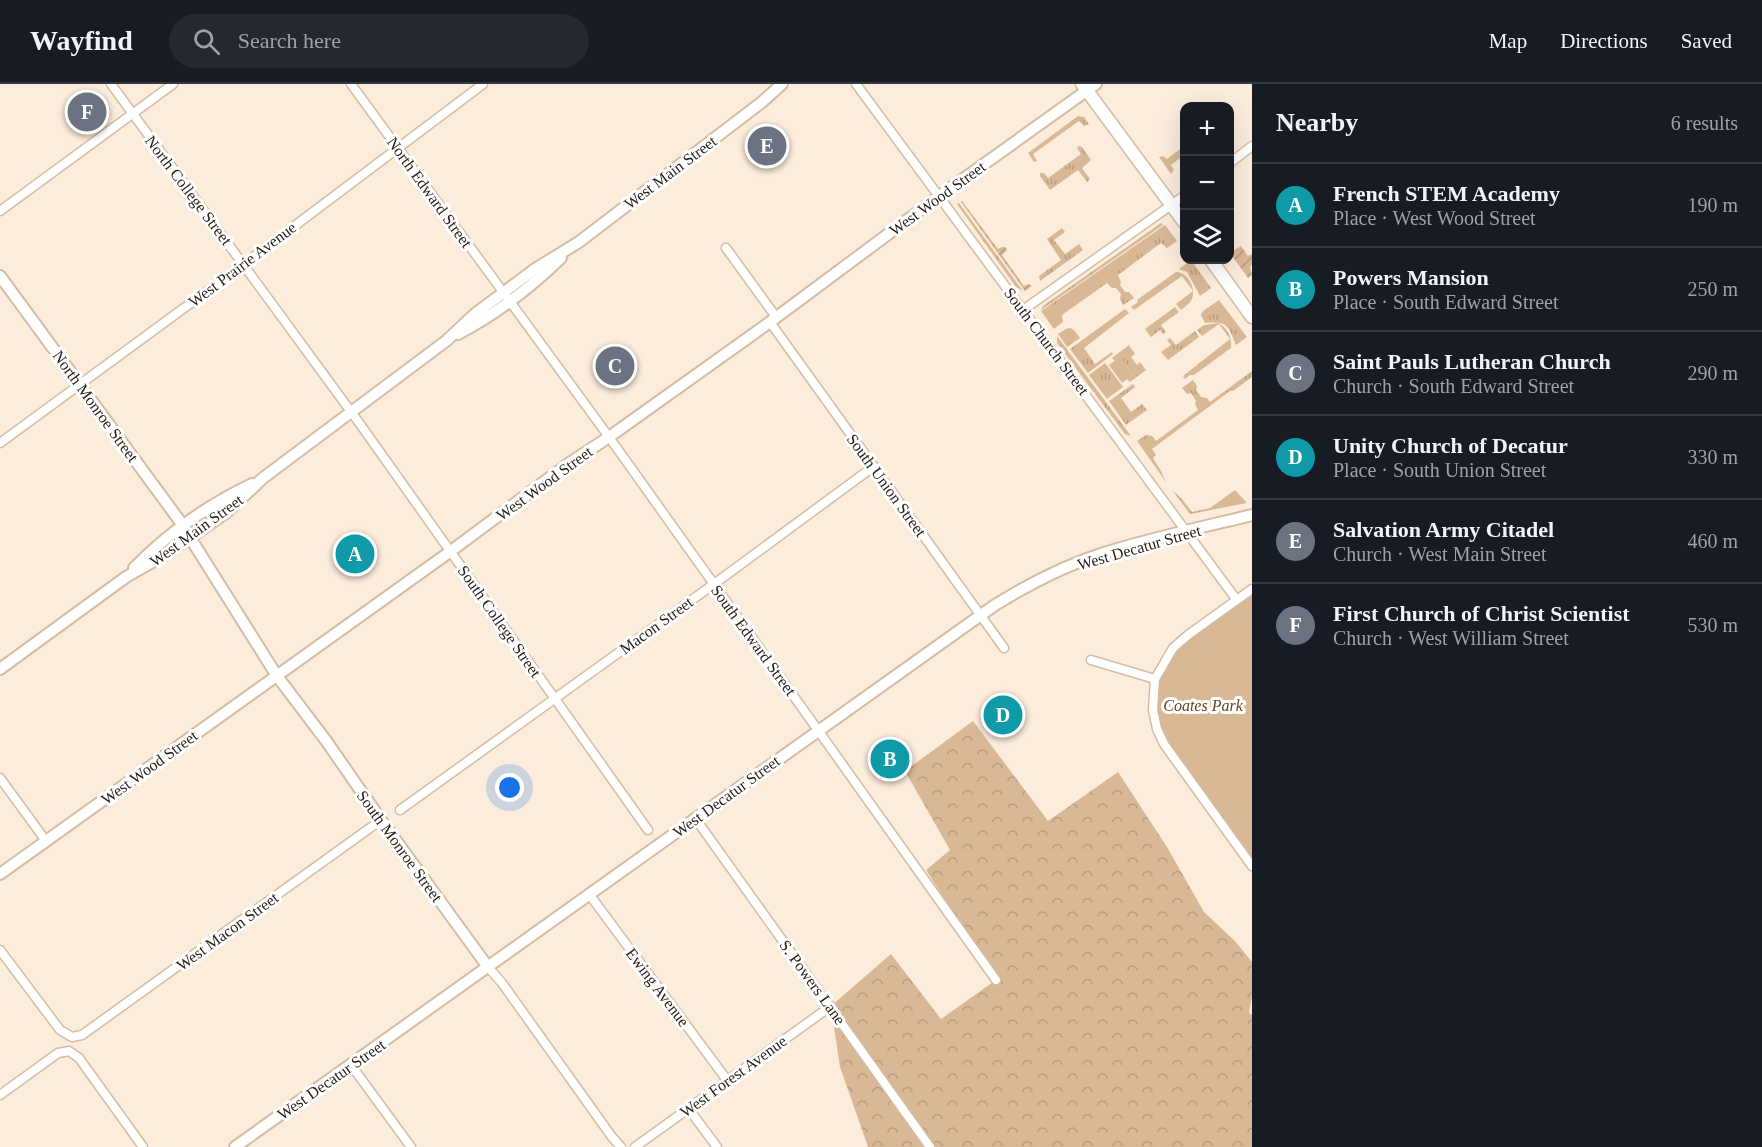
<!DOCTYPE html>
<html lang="en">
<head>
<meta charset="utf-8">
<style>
	body { margin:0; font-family:"Times New Roman",serif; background:#242831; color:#f1f3f6 }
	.controls { position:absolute; right:18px; top:18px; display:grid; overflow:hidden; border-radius:12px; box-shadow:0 6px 24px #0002 }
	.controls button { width:54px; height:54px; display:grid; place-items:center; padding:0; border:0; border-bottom:2px solid #363941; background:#171b24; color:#f1f3f6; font:30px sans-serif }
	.you { position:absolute; left:510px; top:704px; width:21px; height:21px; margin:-15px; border:4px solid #fff; border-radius:50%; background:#1a73e8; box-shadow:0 0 0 9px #1a73e833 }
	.badge { display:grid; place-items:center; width:39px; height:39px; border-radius:50%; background:#307976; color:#fff; font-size:20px; font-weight:700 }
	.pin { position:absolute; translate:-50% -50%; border:3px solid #fff; box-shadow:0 2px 6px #0006 }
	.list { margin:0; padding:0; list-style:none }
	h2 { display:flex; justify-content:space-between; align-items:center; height:78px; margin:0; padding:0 24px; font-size:26px }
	h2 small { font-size:20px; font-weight:400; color:#9ea1a6 }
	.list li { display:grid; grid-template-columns:39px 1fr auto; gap:18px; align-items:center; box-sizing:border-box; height:84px; padding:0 24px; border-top:2px solid #363941 }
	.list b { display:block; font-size:22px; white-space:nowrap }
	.list p { margin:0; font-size:20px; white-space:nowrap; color:#9ea1a6 }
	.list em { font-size:20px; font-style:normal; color:#9ea1a6 }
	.icon { flex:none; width:33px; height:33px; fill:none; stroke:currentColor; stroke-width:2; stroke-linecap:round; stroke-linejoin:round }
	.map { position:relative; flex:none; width:1252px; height:1063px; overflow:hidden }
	header { display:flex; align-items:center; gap:36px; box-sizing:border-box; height:84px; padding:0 30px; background:#171b24; border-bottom:2px solid #363941 }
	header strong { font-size:28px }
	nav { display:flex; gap:33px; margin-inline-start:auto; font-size:21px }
	.search { width:420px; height:54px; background:#242831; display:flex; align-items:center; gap:15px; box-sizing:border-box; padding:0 21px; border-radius:33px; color:#9ea1a6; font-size:22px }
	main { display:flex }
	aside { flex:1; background:#171b24 }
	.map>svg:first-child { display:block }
	.grass { fill:url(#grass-tufts) }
	.forest { fill:url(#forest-crowns) }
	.park { fill:#d9b895 }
	.garden { fill:url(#garden-furrows) }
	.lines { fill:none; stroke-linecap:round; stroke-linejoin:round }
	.minor-casing { stroke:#d5bda3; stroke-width:11 }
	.tertiary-casing { stroke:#d5bda3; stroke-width:14 }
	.primary-casing { stroke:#d5bda3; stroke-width:15 }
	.minor { stroke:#fff; stroke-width:8 }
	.tertiary { stroke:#fff; stroke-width:10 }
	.primary { stroke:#fff; stroke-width:12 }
	.labels { text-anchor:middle; stroke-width:6; stroke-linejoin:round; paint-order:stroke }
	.street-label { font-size:16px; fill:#261d14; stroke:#fff }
	.park-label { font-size:16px; font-style:italic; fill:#66451e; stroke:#fff }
</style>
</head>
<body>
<header>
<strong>Wayfind</strong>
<div class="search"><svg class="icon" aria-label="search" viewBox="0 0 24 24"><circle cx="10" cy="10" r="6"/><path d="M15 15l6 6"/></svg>Search here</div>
<nav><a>Map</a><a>Directions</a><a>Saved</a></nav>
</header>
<main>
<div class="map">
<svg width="1252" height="1063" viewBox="0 0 1252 1063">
	<defs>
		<pattern id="grass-tufts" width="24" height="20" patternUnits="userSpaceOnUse" patternTransform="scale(1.5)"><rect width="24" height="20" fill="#d9b895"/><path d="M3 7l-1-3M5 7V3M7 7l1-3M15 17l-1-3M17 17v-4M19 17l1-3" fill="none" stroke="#ba9e80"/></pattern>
		<pattern id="forest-crowns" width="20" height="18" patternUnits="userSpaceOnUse" patternTransform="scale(1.5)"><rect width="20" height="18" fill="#d9b895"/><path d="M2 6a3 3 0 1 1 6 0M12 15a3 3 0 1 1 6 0" fill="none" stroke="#ba9e80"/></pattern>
		<pattern id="garden-furrows" width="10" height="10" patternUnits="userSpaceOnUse" patternTransform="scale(1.5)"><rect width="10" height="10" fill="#d9b895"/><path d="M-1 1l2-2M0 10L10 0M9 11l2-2" fill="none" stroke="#ba9e80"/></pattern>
	</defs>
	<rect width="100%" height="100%" fill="#fbecdc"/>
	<g class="grass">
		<path d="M 1078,32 L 1084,33 L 1089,40 L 1084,42 L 1079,37 L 1033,70 L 1037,77 L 1034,78 L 1028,69 Z"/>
		<path d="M 1079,62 L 1082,63 L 1091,76 L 1082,84 L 1090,95 L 1087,98 L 1078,86 L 1050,106 L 1040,92 L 1040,89 L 1044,89 L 1048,94 L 1081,70 L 1077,64 Z"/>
		<path d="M 1184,62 L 1184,71 L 1171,81 L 1174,86 L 1171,90 L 1159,73 L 1163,72 L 1167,75 Z"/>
		<path d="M 959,119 L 1023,207 L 1016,203 L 957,120 Z"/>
		<path d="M 1161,139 L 1163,141 L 1041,226 L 1043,222 Z"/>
		<path d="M 1165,141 L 1177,157 L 1167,164 L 1161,159 L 1118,191 L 1121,198 L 1120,201 L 1125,208 L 1129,208 L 1134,214 L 1123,221 L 1120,215 L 1121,210 L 1116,204 L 1112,204 L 1107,199 L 1062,231 L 1063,238 L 1054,245 L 1041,227 Z"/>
		<path d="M 1062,144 L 1065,148 L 1054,156 L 1065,170 L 1079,160 L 1083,166 L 1040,197 L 1039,192 L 1061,176 L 1047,155 Z"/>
		<path d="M 1191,176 L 1211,204 L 1200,212 L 1187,188 L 1179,185 Z"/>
		<path d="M 1176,188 C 1186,188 1194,200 1193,210 C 1193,217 1186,222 1181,226 L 1176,220 L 1193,207 L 1182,192 L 1134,226 L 1131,223 L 1138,218 L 1137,216 Z"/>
		<path d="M 1219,216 L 1247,253 L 1236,261 C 1228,241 1227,237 1205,239 L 1201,231 L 1203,227 Z"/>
		<path d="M 1175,223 L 1179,228 L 1161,241 L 1166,248 L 1163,250 L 1160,246 L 1151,253 L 1145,245 Z"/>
		<path d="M 1125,225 L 1129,229 L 1084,264 L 1095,280 L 1112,268 L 1113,270 L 1088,289 L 1070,265 Z"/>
		<path d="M 1219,239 C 1228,245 1232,254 1231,264 L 1194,291 L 1190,291 L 1185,295 L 1183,292 L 1230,255 L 1219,240 L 1202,252 L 1197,246 L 1204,241 Z"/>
		<path d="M 1070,244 L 1074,246 L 1080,254 L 1067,263 L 1058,250 L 1066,245 Z"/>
		<path d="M 1195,247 L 1199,253 L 1168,276 L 1161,268 L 1171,261 L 1167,256 L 1170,254 L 1176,261 Z"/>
		<path d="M 1057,252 L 1131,352 L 1125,350 L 1057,259 Z"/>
		<path d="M 1129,261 L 1135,270 L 1131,273 L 1137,281 L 1140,278 L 1146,286 L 1130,298 L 1127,295 L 1133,291 L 1120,273 L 1115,277 L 1112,274 Z"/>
		<path d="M 1105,279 L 1123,303 L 1107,315 L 1089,291 Z"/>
		<path d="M 1252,287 L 1252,293 L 1233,307 L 1232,306 L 1230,307 L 1152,365 L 1156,371 L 1153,374 L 1161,387 L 1166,398 L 1137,357 L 1146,351 L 1152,352 L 1156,357 L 1198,326 L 1195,320 L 1196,317 L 1191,309 L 1187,310 L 1182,304 L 1193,296 L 1197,302 L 1196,306 L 1201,313 L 1207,314 L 1210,318 Z"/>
		<path d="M 1133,300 L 1135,303 L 1121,314 L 1131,328 L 1142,320 L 1147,326 L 1126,341 L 1109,317 Z"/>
		<path d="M 1172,406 L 1182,415 L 1192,428 L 1210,424 L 1235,406 L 1247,419 L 1190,430 Z"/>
	</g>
	<path class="forest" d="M 973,637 L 1048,737 L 1118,688 L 1167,763 L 1204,828 L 1235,857 L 1252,878 L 1252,912 L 1249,929 L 1252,931 L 1252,1063 L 868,1063 L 840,983 L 831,922 L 891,870 L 941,935 L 996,896 L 926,786 L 950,766 L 905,687 Z"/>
	<g class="park">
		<path d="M 1120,273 L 1133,291 L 1122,299 L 1109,281 Z"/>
		<path d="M 1252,505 L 1252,782 L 1164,660 L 1154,611 L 1163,579 L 1173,564 Z"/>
	</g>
	<g class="garden">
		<path d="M 962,117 L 998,165 L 1002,163 L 1005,163 L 1007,166 L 1002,171 L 1024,202 L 1029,200 L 1032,202 L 1025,207 L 961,118 Z"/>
		<path d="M 1230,160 L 1234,166 L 1241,162 L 1248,172 L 1252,170 L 1252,181 L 1250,183 L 1252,191 L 1248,194 L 1230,169 Z"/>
	</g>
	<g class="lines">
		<g class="minor-casing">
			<g id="minor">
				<path d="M 111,0 L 360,340 L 648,746"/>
				<path d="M 351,0 L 609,353 L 996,896"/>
				<path d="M 856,0 L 1236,515"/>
				<path d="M 1230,79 L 1252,62"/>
				<path d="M 0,127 L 173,0"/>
				<path d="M 726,164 L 776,233"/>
				<path d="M 1023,226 L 1184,112"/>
				<path d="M 770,238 L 1004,564"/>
				<path d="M 0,359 L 244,180 L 483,0"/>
				<path d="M 1252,505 L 1188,551 L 1173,564 L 1155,595 L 1153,626 L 1157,645 L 1164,660 L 1252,782"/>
				<path d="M 1091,576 L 1155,595"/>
				<path d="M 0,694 L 46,757"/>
				<path d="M 400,726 L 714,500 L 873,383"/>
				<path d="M 695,734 L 930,1063"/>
				<path d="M 589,810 L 727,996"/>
				<path d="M 0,866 L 60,946 L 72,953 L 82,951 L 381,736"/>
				<path d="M 488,883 L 502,899 L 612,1053 L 621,1063"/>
				<path d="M 351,981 L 411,1063"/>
				<path d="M 0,1011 L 58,969 L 69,967 L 79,974 L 143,1063"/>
				<path d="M 688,1024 L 717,1063"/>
				<path d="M 635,1063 L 831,922"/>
			</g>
		</g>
		<g class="tertiary-casing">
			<g id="tertiary">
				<path d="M 0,192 L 179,436 L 277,592 L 327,658 L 381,736 L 488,883"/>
				<path d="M 458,250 C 496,230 530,204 561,174"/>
				<path d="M 134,484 C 169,448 206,422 252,400"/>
				<path d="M 0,585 L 126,493 L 163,472 L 227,428 L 263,394 L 446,257 L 476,229 L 535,185 L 579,158 L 762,18 L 782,0"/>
				<path d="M 0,790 L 451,467 L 568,380 L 609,353 L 770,238 L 938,113 L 1096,0"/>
				<path d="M 235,1063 L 995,521 C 1029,500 1066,481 1104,469 C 1152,454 1203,443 1252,431"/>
			</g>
		</g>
		<g class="primary-casing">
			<g id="primary">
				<path d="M 1082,0 L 1184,138"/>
				<path d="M 1211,176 L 1252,233"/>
			</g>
		</g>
		<use href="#minor" class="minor"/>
		<use href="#tertiary" class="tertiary"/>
		<use href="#primary" class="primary"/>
	</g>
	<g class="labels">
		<g class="street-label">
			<text transform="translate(670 88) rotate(-37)" y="6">West Main Street</text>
			<text transform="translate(189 106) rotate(53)" y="6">North College Street</text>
			<text transform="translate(430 108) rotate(54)" y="6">North Edward Street</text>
			<text transform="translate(937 114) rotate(-36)" y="6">West Wood Street</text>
			<text transform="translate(242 180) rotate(-37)" y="6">West Prairie Avenue</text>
			<text transform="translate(1047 257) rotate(53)" y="6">South Church Street</text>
			<text transform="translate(96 322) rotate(54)" y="6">North Monroe Street</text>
			<text transform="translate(544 399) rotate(-36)" y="6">West Wood Street</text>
			<text transform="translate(887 401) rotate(54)" y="6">South Union Street</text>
			<text transform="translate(196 446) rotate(-36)" y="6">West Main Street</text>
			<text transform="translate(1139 463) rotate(-16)" y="6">West Decatur Street</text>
			<text transform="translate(500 537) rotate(55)" y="6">South College Street</text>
			<text transform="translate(656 541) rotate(-36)" y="6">Macon Street</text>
			<text transform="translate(754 556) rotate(54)" y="6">South Edward Street</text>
			<text transform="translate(149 683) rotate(-36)" y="6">West Wood Street</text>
			<text transform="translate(726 712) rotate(-36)" y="6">West Decatur Street</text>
			<text transform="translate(400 762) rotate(54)" y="6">South Monroe Street</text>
			<text transform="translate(227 847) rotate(-36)" y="6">West Macon Street</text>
			<text transform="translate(813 898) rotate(54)" y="6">S. Powers Lane</text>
			<text transform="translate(658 903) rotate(53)" y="6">Ewing Avenue</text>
			<text transform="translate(733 992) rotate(-36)" y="6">West Forest Avenue</text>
			<text transform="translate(331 995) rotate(-35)" y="6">West Decatur Street</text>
		</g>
		<g class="park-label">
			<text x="1203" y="627">Coates Park</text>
		</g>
	</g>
</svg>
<div class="controls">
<button>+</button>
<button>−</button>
<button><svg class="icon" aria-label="layers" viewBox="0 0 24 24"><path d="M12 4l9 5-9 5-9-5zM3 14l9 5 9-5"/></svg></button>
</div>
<div class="you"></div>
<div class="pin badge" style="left:355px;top:470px;background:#0f9aa8">A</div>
<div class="pin badge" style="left:890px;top:675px;background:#0f9aa8">B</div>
<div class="pin badge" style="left:615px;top:282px;background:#6b7280">C</div>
<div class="pin badge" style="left:1003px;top:631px;background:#0f9aa8">D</div>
<div class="pin badge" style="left:767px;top:62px;background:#6b7280">E</div>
<div class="pin badge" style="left:87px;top:28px;background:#6b7280">F</div>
</div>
<aside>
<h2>Nearby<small>6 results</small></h2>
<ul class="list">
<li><span class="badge" style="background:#0f9aa8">A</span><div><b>French STEM Academy</b><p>Place · West Wood Street</p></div><em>190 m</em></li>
<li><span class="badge" style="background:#0f9aa8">B</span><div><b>Powers Mansion</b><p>Place · South Edward Street</p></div><em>250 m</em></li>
<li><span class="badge" style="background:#6b7280">C</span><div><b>Saint Pauls Lutheran Church</b><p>Church · South Edward Street</p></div><em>290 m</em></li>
<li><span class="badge" style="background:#0f9aa8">D</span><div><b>Unity Church of Decatur</b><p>Place · South Union Street</p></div><em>330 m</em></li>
<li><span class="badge" style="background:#6b7280">E</span><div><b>Salvation Army Citadel</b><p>Church · West Main Street</p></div><em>460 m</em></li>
<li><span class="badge" style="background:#6b7280">F</span><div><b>First Church of Christ Scientist</b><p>Church · West William Street</p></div><em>530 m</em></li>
</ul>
</aside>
</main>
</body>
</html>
